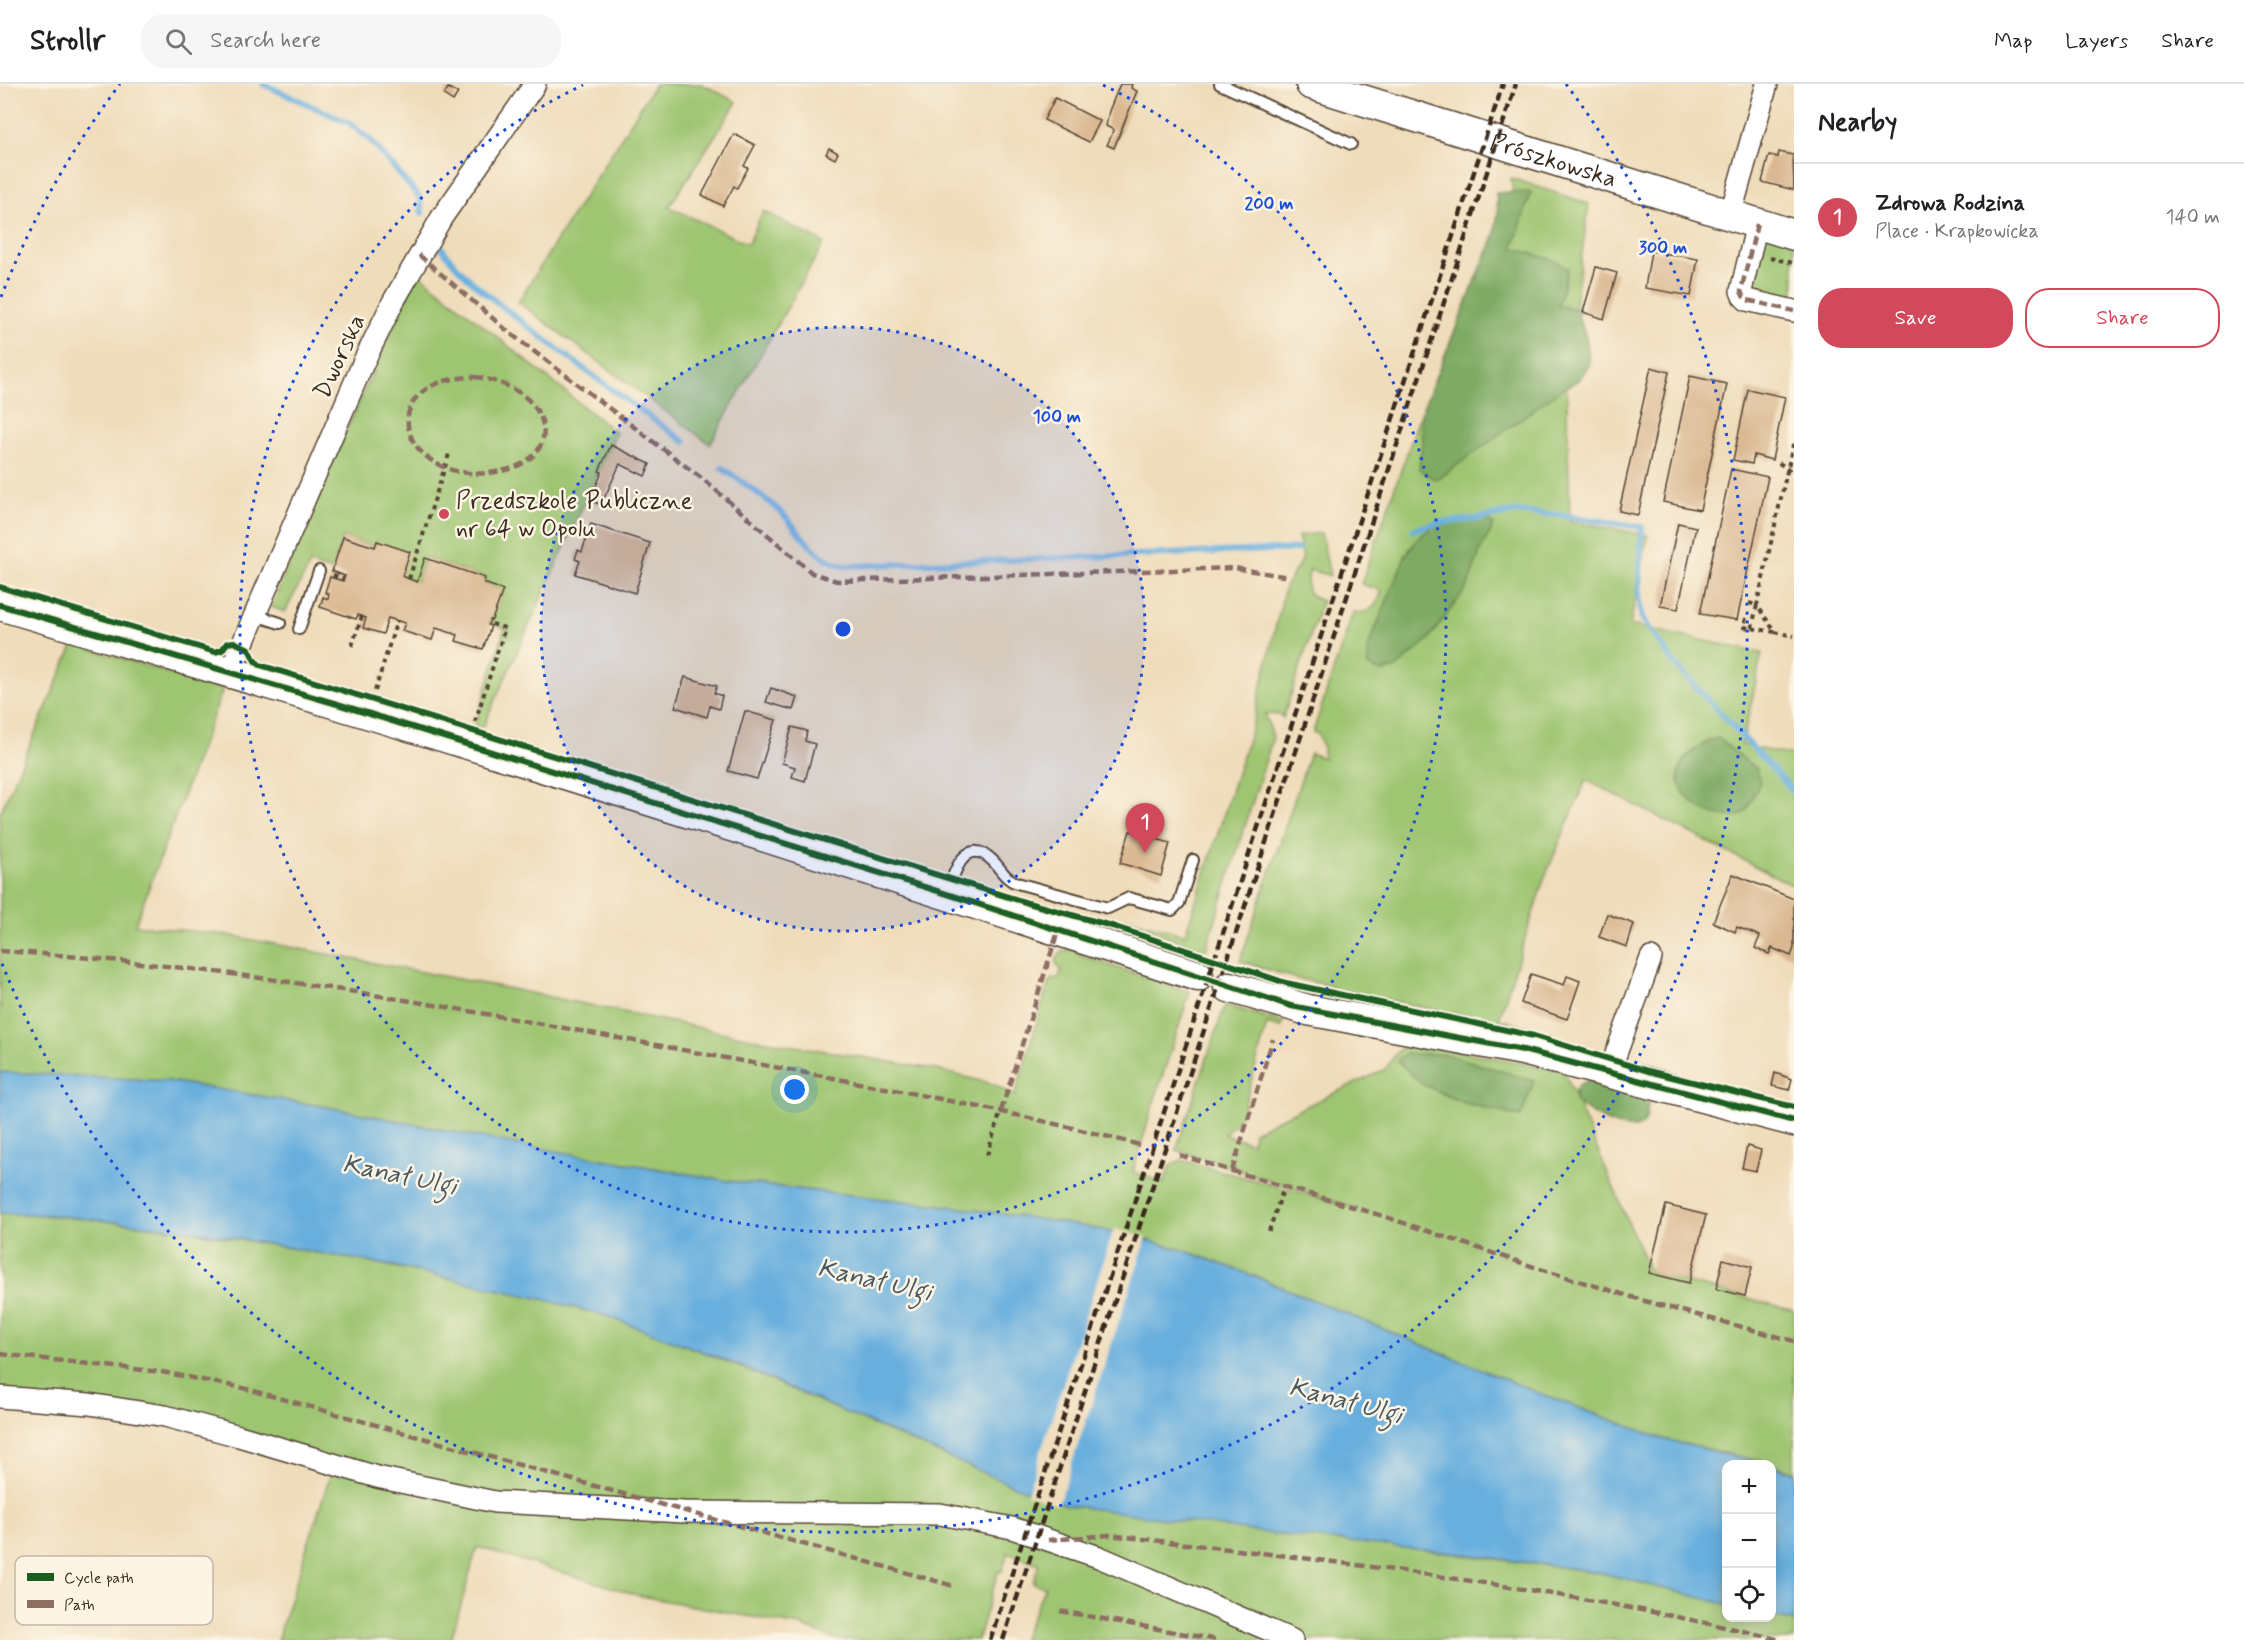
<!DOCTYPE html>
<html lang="en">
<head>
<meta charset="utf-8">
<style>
	body { margin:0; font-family:Mynerve,sans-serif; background:#f6f6f6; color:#202124 }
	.controls { position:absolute; right:18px; bottom:18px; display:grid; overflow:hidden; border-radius:12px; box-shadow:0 3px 15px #0003 }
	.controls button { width:54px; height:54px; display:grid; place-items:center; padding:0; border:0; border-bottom:2px solid #e0e0e0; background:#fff; color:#202124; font:30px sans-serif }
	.you { position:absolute; left:795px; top:1006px; width:21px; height:21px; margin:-15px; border:4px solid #fff; border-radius:50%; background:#1a73e8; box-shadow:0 0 0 9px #1a73e833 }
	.badge { display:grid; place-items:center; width:39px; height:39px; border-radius:50%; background:#d1495b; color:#fff; font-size:20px; font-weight:700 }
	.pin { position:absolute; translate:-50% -50px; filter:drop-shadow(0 2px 3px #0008) }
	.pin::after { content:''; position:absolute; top:32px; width:21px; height:18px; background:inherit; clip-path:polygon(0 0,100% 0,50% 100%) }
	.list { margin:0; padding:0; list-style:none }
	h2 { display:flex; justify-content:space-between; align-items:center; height:78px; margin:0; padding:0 24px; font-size:26px }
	h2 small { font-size:20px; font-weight:400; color:#757577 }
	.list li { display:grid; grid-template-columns:39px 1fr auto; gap:18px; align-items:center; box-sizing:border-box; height:108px; padding:0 24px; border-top:2px solid #e0e0e0 }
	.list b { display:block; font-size:22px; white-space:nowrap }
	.list p { margin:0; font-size:20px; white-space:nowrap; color:#757577 }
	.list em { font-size:20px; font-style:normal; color:#757577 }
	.actions { display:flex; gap:12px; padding:18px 24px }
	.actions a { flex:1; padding:14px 0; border:2px solid #d1495b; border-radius:24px; text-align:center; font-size:21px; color:#d1495b }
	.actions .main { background:#d1495b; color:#fff }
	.icon { flex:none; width:33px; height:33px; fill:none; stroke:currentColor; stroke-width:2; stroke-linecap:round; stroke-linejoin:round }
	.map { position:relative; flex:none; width:1794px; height:1556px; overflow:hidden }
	header { display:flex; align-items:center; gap:36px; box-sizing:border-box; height:84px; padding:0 30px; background:#fff; border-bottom:2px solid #e0e0e0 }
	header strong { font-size:28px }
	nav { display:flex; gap:33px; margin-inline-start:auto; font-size:21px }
	.search { width:420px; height:54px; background:#f6f6f6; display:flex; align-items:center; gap:15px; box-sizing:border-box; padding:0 21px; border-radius:24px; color:#757577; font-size:22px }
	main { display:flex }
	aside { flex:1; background:#fff }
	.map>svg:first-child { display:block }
	.green { fill:#9ec571; stroke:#6c7848; stroke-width:1.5 }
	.forest { fill:#7eaa63; stroke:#5c6a40; stroke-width:1.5 }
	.water { fill:#67afde; stroke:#516c7e; stroke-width:1.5 }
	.pier { fill:#efdcba }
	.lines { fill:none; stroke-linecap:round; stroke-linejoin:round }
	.stream { stroke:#67afde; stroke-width:6 }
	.building { fill:#dab891 }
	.lane-casing { stroke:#564535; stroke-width:14 }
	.street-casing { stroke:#564535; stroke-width:24 }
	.secondary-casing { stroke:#564535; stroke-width:33 }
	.path { stroke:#564535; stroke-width:4; stroke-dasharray:4.5 4.5; stroke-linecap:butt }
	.lane { stroke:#fff; stroke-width:10 }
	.street { stroke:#fff; stroke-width:21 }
	.secondary { stroke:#fff; stroke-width:30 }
	.rail { stroke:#3b2a1e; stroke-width:4.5; stroke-dasharray:9 4.5; stroke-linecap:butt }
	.quiet { stroke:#8d6e63; stroke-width:4.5; stroke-dasharray:9 4.5; stroke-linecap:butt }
	.cycleway-casing { stroke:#fcf5e5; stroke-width:10 }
	.cycleway { stroke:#1b5e20; stroke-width:6 }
	.ring { fill:none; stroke:#1d4ed8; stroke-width:3; stroke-dasharray:3 6 }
	.poi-dot { fill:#d1495b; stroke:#fcf5e5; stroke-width:2 }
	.labels { text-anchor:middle; stroke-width:5; stroke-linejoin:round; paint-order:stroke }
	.street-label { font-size:24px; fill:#3b2a1e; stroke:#fcf5e5 }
	.poi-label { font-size:24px; fill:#3b2a1e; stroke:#fcf5e5; text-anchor:start }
	.water-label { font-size:26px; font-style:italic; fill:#4a5961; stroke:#fcf5e5 }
	.key { fill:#fcf5e5; stroke:#c2b8a9; stroke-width:1.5 }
	.key-label { font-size:16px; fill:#3b2a1e }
	.centre { fill:#1d4ed8; stroke:#fcf5e5; stroke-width:3 }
	.ring-label { font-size:18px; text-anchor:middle; font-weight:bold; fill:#1d4ed8; stroke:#fcf5e5; stroke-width:5; stroke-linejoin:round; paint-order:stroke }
</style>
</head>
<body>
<header>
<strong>Strollr</strong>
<div class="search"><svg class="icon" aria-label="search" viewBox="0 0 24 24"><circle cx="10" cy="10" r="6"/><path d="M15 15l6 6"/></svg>Search here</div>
<nav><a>Map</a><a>Layers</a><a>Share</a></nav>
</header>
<main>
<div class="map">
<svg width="1794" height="1556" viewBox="0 0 1794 1556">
	<rect width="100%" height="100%" fill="#fcf5e5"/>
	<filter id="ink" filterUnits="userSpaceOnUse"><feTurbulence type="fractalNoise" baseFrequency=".0167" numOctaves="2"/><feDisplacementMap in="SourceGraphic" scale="12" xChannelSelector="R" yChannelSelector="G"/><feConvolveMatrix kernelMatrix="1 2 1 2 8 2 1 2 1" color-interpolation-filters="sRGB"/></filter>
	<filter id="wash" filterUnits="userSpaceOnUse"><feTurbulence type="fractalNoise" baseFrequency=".008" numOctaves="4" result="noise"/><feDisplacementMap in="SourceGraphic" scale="24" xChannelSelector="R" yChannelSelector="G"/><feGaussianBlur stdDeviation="1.35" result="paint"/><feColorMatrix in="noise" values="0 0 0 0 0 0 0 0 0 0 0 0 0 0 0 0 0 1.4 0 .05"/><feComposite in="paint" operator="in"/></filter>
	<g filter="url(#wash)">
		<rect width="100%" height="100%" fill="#efdcba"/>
		<g class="green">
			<path d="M 655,0 L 702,0 L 737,18 L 669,123 L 748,160 L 763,127 L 824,159 L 710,360 L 518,218 Z"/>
			<path d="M 1511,94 L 1589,120 L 1566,283 L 1570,437 L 1648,451 L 1630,541 L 1762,569 L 1742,661 L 1794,672 L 1794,802 L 1586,696 L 1544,795 L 1499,935 L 1532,944 L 1532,946 L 1331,904 L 1331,902 L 1295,894 L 1240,877 L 1310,669 L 1323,674 L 1323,664 L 1318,650 L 1313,648 L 1353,528 C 1369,531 1377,522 1382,507 L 1361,500 L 1421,329 L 1495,150 L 1498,127 L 1496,109 L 1513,108 Z"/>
			<path d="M 1757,140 L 1794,151 L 1794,227 L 1747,216 Z"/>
			<path d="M 418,189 L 616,349 L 483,643 L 475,641 L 505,544 L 489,539 L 492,536 L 503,506 L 484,499 L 485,494 L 425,474 L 417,498 L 402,492 L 377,457 L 375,463 L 343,453 L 332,487 L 310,480 L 285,528 L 271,523 L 347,345 Z"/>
			<path d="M 1321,449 L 1330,492 L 1310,486 C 1305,501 1305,512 1322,517 L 1283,634 L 1281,631 L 1265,630 L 1273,653 L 1206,866 L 1124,837 L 1125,834 L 1185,851 L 1252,643 L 1285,503 L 1303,474 L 1298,452 Z"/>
			<path d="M 74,560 L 223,605 L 135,841 L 227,851 L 506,904 L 755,955 L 933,985 L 993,1000 L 1015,1012 L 1048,900 L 1051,896 L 1059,894 L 1061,886 L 1056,879 C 1057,865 1069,865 1080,865 L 1079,871 L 1190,908 L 1152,1024 L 1133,1088 L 1164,1099 L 1170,1081 L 1182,1076 L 1359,1125 L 1176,1066 L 1225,921 L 1283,938 L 1281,944 L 1267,940 L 1243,1027 L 1236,1039 L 1224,1050 L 1252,1059 L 1254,1048 L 1270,1039 L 1384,986 C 1393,976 1397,964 1410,958 L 1564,987 L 1650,1189 L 1794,1226 L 1794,1388 L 1772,1380 L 1663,1355 L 1536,1308 L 1262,1195 L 1183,1166 L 1129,1151 L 1058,1138 L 955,1123 L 728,1097 L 515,1060 L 327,1023 L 168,997 L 0,988 L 0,729 Z"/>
			<path d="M 0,1129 C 114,1133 226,1153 338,1172 C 390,1182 441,1192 492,1204 C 532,1212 572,1221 611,1234 C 767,1287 912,1364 1067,1421 L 1598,1488 L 1726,1520 L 1726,1534 L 1772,1532 L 1794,1538 L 1794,1556 L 1022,1556 L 1045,1503 L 1033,1499 L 1039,1480 L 1008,1469 L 1002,1487 L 998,1488 L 977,1556 L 838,1556 L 800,1542 L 641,1512 L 477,1463 L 451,1556 L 277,1556 L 334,1380 L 239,1352 L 0,1313 Z"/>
		</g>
		<g class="forest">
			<path d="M 1531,108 L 1513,164 L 1556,177 L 1568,184 L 1558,222 L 1579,225 L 1578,233 L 1586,252 L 1590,280 L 1579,296 L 1563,304 L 1441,393 L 1434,395 L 1419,385 L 1422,358 L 1421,329 L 1495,150 L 1498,127 L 1496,109 Z"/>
			<path d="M 1484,433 L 1494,441 L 1480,467 L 1468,502 L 1428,556 L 1396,584 L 1384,588 L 1376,586 L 1368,582 L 1368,563 L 1406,470 L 1419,454 L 1436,439 Z"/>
			<path d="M 1718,654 C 1731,664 1742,676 1756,684 L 1760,698 L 1747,726 L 1741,731 C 1732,732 1721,733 1713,730 C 1696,725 1673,705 1680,685 C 1685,669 1703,659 1718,654 Z"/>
			<path d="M 1405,970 L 1445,970 L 1534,997 L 1521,1033 L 1461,1018 L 1422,1000 L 1397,977 Z"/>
			<path d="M 1589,996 L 1635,1009 L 1648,1019 C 1647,1026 1648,1036 1642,1041 C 1627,1053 1586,1027 1575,1017 C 1574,1003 1576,1001 1589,996 Z"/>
		</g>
		<g class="water">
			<path d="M 0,988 L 168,997 L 327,1023 L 515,1060 L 728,1097 L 955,1123 L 1058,1138 L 1129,1151 L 1183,1166 L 1262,1195 L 1536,1308 L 1663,1355 L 1766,1380 L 1726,1380 L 1726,1520 L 1598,1488 L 1472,1471 L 1265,1449 L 1067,1421 L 1014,1402 L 728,1277 L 609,1233 L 542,1215 L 398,1183 L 189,1146 L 50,1131 L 0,1129 Z"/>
			<path d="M 1772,1382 L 1794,1388 L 1794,1538 L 1772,1532 Z"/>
		</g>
		<path class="pier" d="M 1114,1145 L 1147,1153 L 1058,1421 L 1027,1410 Z"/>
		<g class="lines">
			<g class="stream">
				<path d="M 263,0 L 349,39 L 370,56 L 420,114 L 422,129"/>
				<path d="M 442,164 C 464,196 496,217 526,241 C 578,281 631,320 685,358"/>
				<path d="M 722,384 C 742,398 764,412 782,429 C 803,451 813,474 845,482 L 1299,465"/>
				<path d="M 1413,446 L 1436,439 L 1476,435 L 1514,428 L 1560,431 L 1642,443 L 1639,511 L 1642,534 L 1674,579 L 1794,708"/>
			</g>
		</g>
		<g id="blocks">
			<g class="building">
				<path d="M 1120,0 L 1132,0 L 1131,4 L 1137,7 L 1114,64 L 1107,61 L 1114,46 L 1106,42 L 1109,27 Z"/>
				<path d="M 448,4 L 458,9 L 453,17 L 444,11 Z"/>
				<path d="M 1055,14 L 1100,37 L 1089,58 L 1044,36 Z"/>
				<path d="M 734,50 L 755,61 L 744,82 L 748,84 L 737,104 L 734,102 L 723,122 L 702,111 Z"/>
				<path d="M 829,64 L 838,69 L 835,75 L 826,70 Z"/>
				<path d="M 1779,68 L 1793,71 L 1794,106 L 1762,98 L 1769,71 L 1778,73 Z"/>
				<path d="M 1651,167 L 1698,175 L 1691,212 L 1645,204 Z"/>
				<path d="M 1596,183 L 1617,189 L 1604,235 L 1583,228 Z"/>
				<path d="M 1651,283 L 1669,288 L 1638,431 L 1619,427 Z"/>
				<path d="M 1690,292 L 1727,300 L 1700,426 L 1663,418 Z"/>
				<path d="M 1748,305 L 1785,313 L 1772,376 L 1754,371 L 1752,380 L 1733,376 Z"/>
				<path d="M 611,361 L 650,380 L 645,392 L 620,380 L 601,421 L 590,416 L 602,388 L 599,387 Z"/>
				<path d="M 1731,385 L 1768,393 L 1737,536 L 1700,530 Z"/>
				<path d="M 1678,439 L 1696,443 L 1678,525 L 1660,522 Z"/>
				<path d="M 591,440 L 650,459 L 635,509 L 575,490 L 580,477 L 575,475 L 578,466 L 582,468 Z"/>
				<path d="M 343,453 L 375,463 L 377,457 L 410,468 L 402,492 L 417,498 L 425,474 L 485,494 L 484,499 L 503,506 L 492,536 L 490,536 L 488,541 L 491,542 L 483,565 L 456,557 L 458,551 L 436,544 L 432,556 L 402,547 L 405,539 L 388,534 L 383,550 L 363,544 L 366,534 L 358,531 L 356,535 L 320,523 L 323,513 L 328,515 L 329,510 L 325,508 L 330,493 L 343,497 L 345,492 L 332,487 Z"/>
				<path d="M 685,593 L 717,602 L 714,609 L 722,612 L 719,625 L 710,622 L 707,633 L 675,623 Z"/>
				<path d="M 771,604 L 797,613 L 793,626 L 766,618 Z"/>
				<path d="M 745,627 L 776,636 L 757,695 L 728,687 Z"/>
				<path d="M 792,643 L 807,647 L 805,657 L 815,660 L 805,697 L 792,693 L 795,683 L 782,679 Z"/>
				<path d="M 1130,747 L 1170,759 L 1161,792 L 1120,779 Z"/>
				<path d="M 1733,790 L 1794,815 L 1794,864 L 1791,872 L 1772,864 L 1769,870 L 1755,864 L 1760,852 L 1737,843 L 1735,848 L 1713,838 Z"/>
				<path d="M 1607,830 L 1634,840 L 1627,863 L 1599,853 Z"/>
				<path d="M 1531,890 L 1564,901 L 1567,892 L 1580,897 L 1567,935 L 1521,919 Z"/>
				<path d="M 1775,989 L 1792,995 L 1789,1006 L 1772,1002 Z"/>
				<path d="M 1747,1062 L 1761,1066 L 1756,1087 L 1742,1084 Z"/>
				<path d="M 1666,1121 L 1706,1131 L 1689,1199 L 1649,1189 Z"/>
				<path d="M 1723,1175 L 1752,1183 L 1745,1212 L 1716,1205 Z"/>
			</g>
		</g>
	</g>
	<g filter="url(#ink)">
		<use href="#blocks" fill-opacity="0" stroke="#564535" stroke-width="1.5"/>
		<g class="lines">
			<g class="lane-casing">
				<g id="lane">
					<path d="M 1220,0 L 1351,60"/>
					<path d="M 255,531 L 280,539"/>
					<path d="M 299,545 L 319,487"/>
					<path d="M 947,810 C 953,791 965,749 993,777 C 1001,785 1005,795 1017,799 L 1108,824 L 1129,814 L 1172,826 L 1179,819 L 1193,776"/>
				</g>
			</g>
			<g class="street-casing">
				<g id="street">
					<path d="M 1730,132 L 1767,0"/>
					<path d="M 1757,140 L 1741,207 L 1743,212 L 1747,216 L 1794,227"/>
					<path d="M 230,589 L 364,277 L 393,218 L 442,133 L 535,0"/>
					<path d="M 1609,989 L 1651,874"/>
					<path d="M 0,1313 L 89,1320 L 165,1332 L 239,1352 L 377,1393 L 495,1418 L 684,1428 L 940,1430 L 1012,1444 L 1099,1473 L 1292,1556"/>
				</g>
			</g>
			<g class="secondary-casing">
				<g id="secondary">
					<path id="s1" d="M 1311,0 L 1794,151"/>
					<path d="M 0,521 C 115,555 230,588 344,622 C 630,709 914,799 1198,892"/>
					<path d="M 1229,903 L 1308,926 L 1523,966 L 1794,1037"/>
				</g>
			</g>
			<g class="path">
				<path d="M 1770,174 L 1794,179"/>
				<path d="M 1779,379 L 1794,389"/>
				<path d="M 333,491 L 344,495"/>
				<path d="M 409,495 L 450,367"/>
				<path d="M 1749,519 L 1757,521 L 1752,544"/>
				<path d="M 1746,534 L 1744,543 L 1775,548 L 1757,521 L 1794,356"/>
				<path d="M 1775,548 L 1794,552"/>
				<path d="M 352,562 L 362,532"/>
				<path d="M 375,607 L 397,536"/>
				<path d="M 475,638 L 505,544 L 489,539"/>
				<path d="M 987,1071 L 1001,1027"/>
				<path d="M 1269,1147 L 1284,1103"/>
			</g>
			<use href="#lane" class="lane"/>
			<use href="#street" class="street"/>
			<use href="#secondary" class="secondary"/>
			<g class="rail">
				<path d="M 990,1556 L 1503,0"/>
				<path d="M 1003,1556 L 1516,0"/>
			</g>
			<g class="quiet">
				<path d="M 1757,140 L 1741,207 L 1743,212 L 1747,216 L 1794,227"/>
				<path d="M 419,171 L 511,250 L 704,396 L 812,489 L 837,497 L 1235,484 L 1289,493"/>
				<path d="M 474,293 C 555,302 573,382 487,389 C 399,397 370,295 474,293 Z"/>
				<path d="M 0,867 C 225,881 446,922 667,963 C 825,993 985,1020 1140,1061"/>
				<path d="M 1001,1027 L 1058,847"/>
				<path d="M 1179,1071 L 1383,1132 L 1543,1186 L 1645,1217 L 1794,1257"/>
				<path d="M 1232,1087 L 1273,955"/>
				<path d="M 0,1270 L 162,1288 L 243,1304 L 954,1502"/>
				<path d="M 1048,1456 L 1109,1451 C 1334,1477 1560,1503 1781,1556"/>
				<path d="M 1060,1527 L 1218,1556"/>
			</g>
			<g class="cycleway-casing">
				<g id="cycleway">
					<path d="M 0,503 L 215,568 L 222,566 L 227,559 L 234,558 L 249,565 L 255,577 L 260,581 L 1028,819 L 1112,842 L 1286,899 L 1534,952 L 1648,987 L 1794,1023"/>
					<path d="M 0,521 L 344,622 L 562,690 L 947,810 L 1291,922 L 1523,966 L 1794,1037"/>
				</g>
			</g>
			<use href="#cycleway" class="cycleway"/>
		</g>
	</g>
	<circle cx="843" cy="545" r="302" fill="#1d4ed8" fill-opacity=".12"/>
	<g class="ring">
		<circle cx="843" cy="545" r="302"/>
		<path d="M1103 1A603 603 0 1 1 583 1"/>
		<path d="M1 213A905 905 0 0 1 120 0M1566 0A905 905 0 1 1 1 877"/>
	</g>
	<circle class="poi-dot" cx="444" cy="430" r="6"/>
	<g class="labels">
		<g class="street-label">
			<text dy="8" stroke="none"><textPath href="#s1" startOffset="254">Prószkowska</textPath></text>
			<text transform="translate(339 272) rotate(-65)" y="8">Dworska</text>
		</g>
		<g class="poi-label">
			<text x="456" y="424">Przedszkole Publiczne<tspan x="456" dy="28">nr 64 w Opolu</tspan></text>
		</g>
		<g class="water-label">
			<text transform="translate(400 1090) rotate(12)" y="9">Kanał Ulgi</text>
			<text transform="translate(875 1195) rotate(13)" y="9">Kanał Ulgi</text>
			<text transform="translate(1346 1316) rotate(15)" y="9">Kanał Ulgi</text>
		</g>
	</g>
	<rect x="15" y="1472" width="198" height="69" rx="9" class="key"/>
	<rect x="27" y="1489" width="27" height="8" fill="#1b5e20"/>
	<rect x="27" y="1516" width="27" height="8" fill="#8d6e63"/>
	<g class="key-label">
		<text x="64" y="1499">Cycle path</text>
		<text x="64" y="1526">Path</text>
	</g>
	<circle cx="843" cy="545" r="9" class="centre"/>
	<g class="ring-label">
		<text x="1269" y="125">200 m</text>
		<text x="1663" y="169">300 m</text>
		<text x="1057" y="338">100 m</text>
	</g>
</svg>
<div class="controls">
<button>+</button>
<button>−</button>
<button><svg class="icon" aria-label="locate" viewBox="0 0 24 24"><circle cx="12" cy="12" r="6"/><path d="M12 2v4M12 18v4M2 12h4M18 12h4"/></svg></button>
</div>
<div class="you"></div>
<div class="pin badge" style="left:1145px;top:769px">1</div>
</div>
<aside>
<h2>Nearby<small></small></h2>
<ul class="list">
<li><span class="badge">1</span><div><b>Zdrowa Rodzina</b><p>Place · Krapkowicka</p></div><em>140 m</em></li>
</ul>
<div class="actions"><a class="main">Save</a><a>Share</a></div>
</aside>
</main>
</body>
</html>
